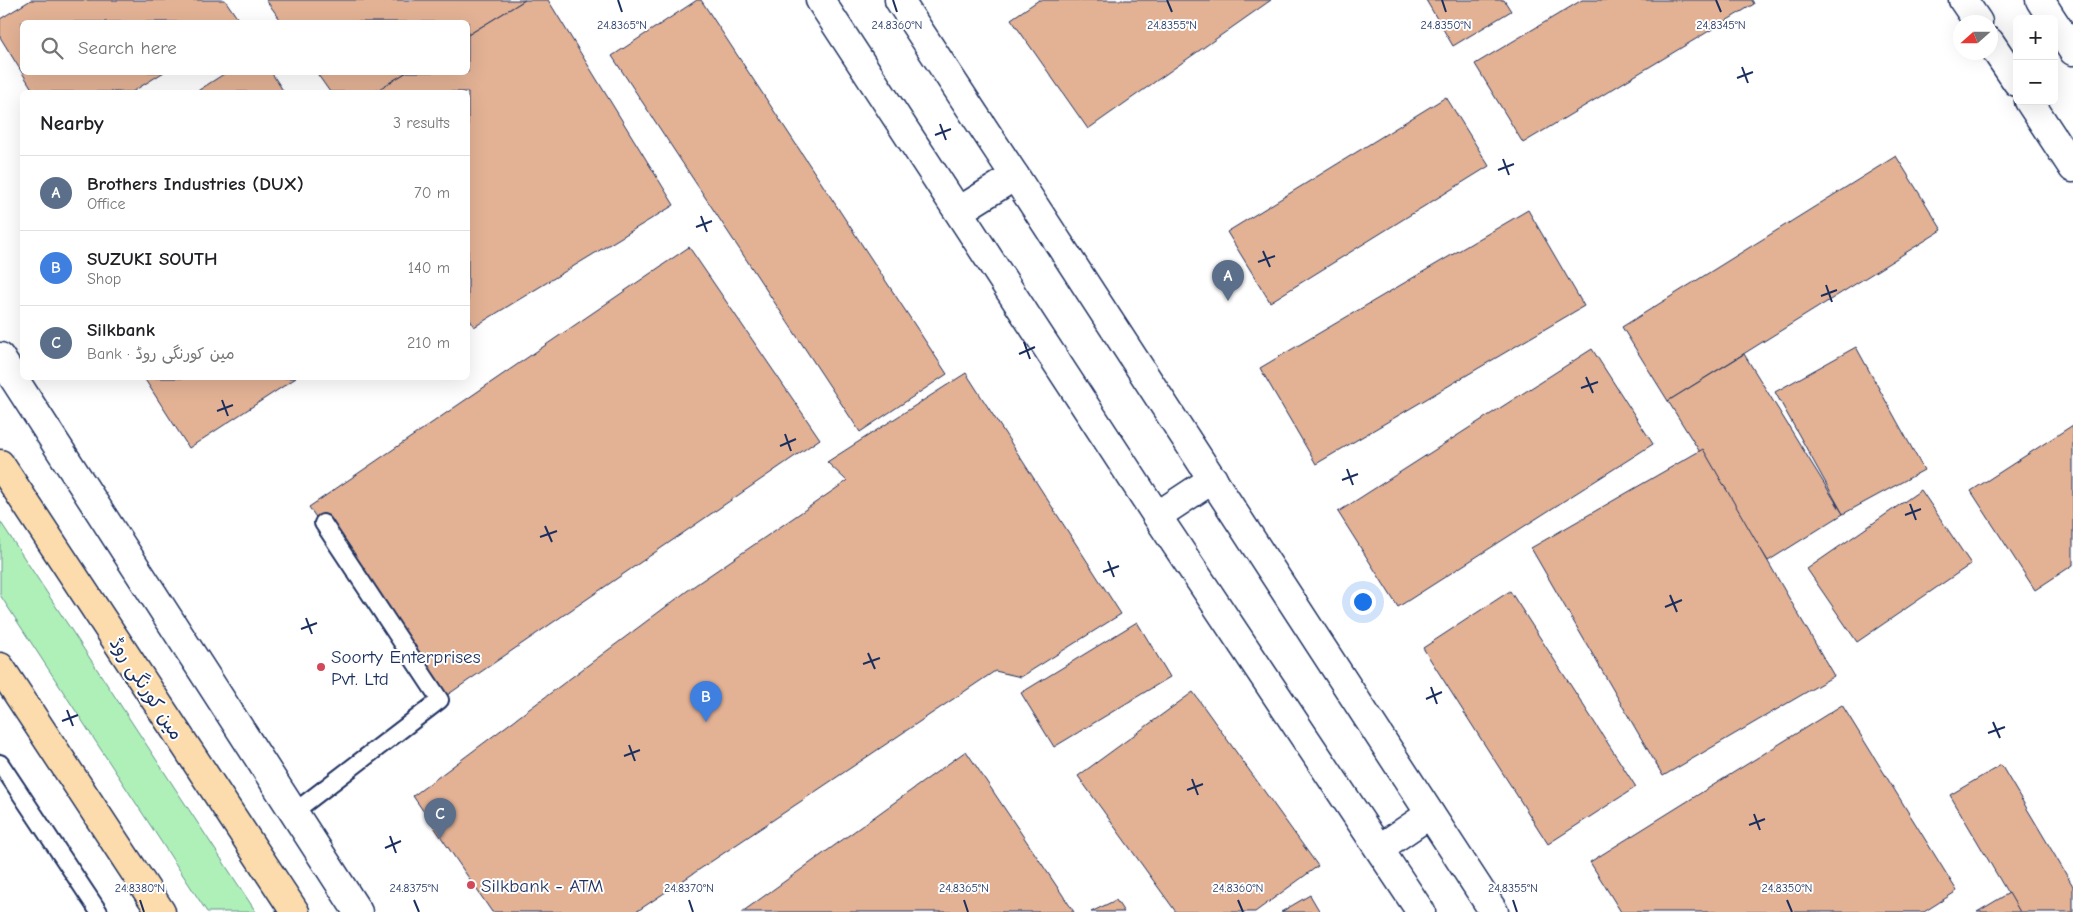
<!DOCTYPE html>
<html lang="en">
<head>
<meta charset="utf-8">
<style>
	body { margin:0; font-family:"Comic Neue","Playpen Sans Arabic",sans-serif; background:#f2f2f2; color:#202124 }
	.controls { position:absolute; right:15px; top:15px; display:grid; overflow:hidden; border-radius:8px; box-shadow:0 5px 20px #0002 }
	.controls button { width:45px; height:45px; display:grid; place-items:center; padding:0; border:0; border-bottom:1px solid #e0e0e0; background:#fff; color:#202124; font:25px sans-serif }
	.compass { position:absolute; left:1953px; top:15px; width:45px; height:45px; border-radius:50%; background:#fff; box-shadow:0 5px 20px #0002; rotate:249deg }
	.you { position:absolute; left:1362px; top:601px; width:18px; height:18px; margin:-12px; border:4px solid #fff; border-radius:50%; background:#1a73e8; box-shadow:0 0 0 8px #1a73e833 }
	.badge { display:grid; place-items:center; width:32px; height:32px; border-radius:50%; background:#ea580c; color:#fff; font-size:16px; font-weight:700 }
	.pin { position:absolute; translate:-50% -41px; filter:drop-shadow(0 1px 2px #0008) }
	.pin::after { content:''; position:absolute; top:26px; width:18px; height:15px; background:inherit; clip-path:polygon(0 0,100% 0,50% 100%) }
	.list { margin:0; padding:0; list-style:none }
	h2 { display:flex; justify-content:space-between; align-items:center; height:65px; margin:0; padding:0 20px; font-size:21px }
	h2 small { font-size:16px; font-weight:400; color:#757577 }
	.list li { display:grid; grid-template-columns:32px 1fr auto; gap:15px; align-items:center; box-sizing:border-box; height:75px; padding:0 20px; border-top:1px solid #e0e0e0 }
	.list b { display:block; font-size:19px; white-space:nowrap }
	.list p { margin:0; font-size:16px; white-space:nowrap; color:#757577 }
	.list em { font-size:16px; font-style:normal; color:#757577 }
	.icon { flex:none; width:28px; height:28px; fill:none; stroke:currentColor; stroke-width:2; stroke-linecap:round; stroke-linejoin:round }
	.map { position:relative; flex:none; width:2073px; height:912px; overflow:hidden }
	.search { position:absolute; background:#fff; box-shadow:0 5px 20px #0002; left:20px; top:20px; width:450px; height:55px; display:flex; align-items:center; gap:12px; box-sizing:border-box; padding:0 18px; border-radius:8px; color:#757577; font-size:19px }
	.panel { position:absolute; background:#fff; box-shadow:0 5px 20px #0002; left:20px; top:90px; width:450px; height:290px; border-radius:8px }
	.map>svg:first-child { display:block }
	.green { fill:#aef0b8; stroke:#64908b }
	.building { fill:#e3b295; stroke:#1b2f5e }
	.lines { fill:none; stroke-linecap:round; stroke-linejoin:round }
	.lane-casing { stroke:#1b2f5e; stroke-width:20 }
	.street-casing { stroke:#1b2f5e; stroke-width:31 }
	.secondary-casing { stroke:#1b2f5e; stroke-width:31 }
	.primary-casing { stroke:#1b2f5e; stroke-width:31 }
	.lane { stroke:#fff; stroke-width:16 }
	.street { stroke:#fff; stroke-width:28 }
	.secondary { stroke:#fff; stroke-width:28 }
	.primary { stroke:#fcdcac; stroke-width:28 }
	.ticks { fill:none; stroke:#1b2f5e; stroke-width:2 }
	.poi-dot { fill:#d1495b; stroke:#fff; stroke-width:2 }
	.labels { text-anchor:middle; stroke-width:4; stroke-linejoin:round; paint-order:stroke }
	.poi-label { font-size:19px; fill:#1b2f5e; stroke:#fff; text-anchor:start }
	.street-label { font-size:19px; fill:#1b2f5e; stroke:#fff }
	.ticks-label { font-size:12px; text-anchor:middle; fill:#1b2f5e; stroke:#fff; stroke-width:4; stroke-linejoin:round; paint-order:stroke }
</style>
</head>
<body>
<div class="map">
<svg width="2073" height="912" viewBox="0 0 2073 912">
	<rect width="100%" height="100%" fill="#fff"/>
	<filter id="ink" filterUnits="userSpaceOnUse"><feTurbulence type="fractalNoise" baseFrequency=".02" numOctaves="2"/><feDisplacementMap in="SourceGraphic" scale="10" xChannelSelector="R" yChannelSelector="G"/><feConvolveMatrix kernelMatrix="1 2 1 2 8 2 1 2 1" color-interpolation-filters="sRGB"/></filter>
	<g filter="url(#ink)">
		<path class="green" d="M 0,521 L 256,912 L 207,912 L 0,595 Z"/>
		<g class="building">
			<path d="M 31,0 L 225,0 L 240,22 L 22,22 L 22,72 L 164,72 L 132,92 L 34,92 L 0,37 L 0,19 Z"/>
			<path d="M 266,0 L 525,0 L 468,35 L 468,22 L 282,22 Z"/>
			<path d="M 525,0 L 548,0 L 674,205 L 474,327 L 468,316 L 468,92 L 374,92 L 407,72 L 468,72 L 468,35 Z"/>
			<path d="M 697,0 L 701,0 L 947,374 L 860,432 L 612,56 Z"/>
			<path d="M 1039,0 L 1271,0 L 1088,129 L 1011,19 Z"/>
			<path d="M 1426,0 L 1504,0 L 1511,11 L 1453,46 Z"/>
			<path d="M 1582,0 L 1752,0 L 1754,4 L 1523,143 L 1475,64 Z"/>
			<path d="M 227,72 L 271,72 L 284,92 L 196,92 Z"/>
			<path d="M 316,72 L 407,72 L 374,92 L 330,92 Z"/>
			<path d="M 1446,97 L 1489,166 L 1270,302 L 1227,232 Z"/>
			<path d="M 1896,156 L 1942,230 L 1668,401 L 1622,327 Z"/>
			<path d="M 1528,210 L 1584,306 L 1316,464 L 1260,368 Z"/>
			<path d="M 689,247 L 820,439 L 440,700 L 309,507 Z"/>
			<path d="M 1856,347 L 1924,470 L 1843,514 L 1775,392 Z"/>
			<path d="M 1592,349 L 1653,444 L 1398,607 L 1338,512 Z"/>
			<path d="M 1744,354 L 1843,514 L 1768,561 L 1668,401 Z"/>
			<path d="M 966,373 L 1121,614 L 1021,677 L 995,671 L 636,912 L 492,912 L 413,796 L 691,588 L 847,481 L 827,462 Z"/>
			<path d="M 144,378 L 296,378 L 189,448 Z"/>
			<path d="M 2073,425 L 2073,565 L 2035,590 L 1971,491 Z"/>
			<path d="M 1703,449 L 1834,676 L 1663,776 L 1531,548 Z"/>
			<path d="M 1921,490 L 1971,564 L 1857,642 L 1807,569 Z"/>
			<path d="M 1510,591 L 1636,787 L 1548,844 L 1423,648 Z"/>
			<path d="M 1137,622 L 1170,677 L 1054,747 L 1021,693 Z"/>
			<path d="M 1193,692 L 1318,866 L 1255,912 L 1176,912 L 1078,776 Z"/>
			<path d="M 1842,705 L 1957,891 L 1924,912 L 1621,912 L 1590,862 Z"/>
			<path d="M 966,751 L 1074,912 L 742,912 Z"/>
			<path d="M 2001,765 L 2073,886 L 2073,912 L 2019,912 L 1950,795 Z"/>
			<path d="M 2009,893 L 2020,912 L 1977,912 Z"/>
			<path d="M 1310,895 L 1320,912 L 1281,912 Z"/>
			<path d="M 1116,900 L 1124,912 L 1091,912 Z"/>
		</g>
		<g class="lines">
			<g class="lane-casing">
				<g id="lane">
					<path d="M 0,763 L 99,912"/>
					<path d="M 294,812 L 440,700 L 323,523"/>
				</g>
			</g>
			<g class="street-casing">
				<path id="street" d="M 0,357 L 358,912"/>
			</g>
			<g class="secondary-casing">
				<g id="secondary">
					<path d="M 820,0 L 1157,516 L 1421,912"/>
					<path d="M 899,0 L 1015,176 L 1494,912"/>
					<path d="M 1963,0 L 1978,22"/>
					<path d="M 2040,0 L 2052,19"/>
					<path d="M 2054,22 L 2073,51"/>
					<path d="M 1990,42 L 2017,82"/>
					<path d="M 2029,101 L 2073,168"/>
					<path d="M 959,211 L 1015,176"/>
					<path d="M 1157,516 L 1213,479"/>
					<path d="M 1380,848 L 1430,814"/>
				</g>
			</g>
			<g class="primary-casing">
				<g id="primary">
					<path d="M 0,464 L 295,912"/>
					<path d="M 0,667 L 161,912"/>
				</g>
			</g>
			<use href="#lane" class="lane"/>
			<use href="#street" class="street"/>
			<use href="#secondary" class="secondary"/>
			<use href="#primary" class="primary"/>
		</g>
	</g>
	<path class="ticks" d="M 618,0 L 622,12M 893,0 L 897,12M 1167,0 L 1172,12M 1442,0 L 1446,12M 1716,0 L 1721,12M 1742,67 L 1748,83M 1737,78 L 1753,72M 940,124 L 946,140M 935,135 L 951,129M 1503,159 L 1509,175M 1498,170 L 1514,164M 701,216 L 707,232M 696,227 L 712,221M 1263,251 L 1270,267M 1258,262 L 1275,256M 1826,285 L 1832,302M 1821,296 L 1837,290M 1024,342 L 1030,359M 1019,354 L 1035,347M 1586,377 L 1593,393M 1581,388 L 1598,382M 222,400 L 228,416M 217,411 L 233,405M 785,434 L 791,451M 780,446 L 796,439M 1347,469 L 1353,485M 1342,480 L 1358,474M 1910,504 L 1916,520M 1905,515 L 1921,509M 545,526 L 552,542M 540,537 L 557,531M 1108,561 L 1114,577M 1103,572 L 1119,566M 1670,595 L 1677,612M 1665,607 L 1682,600M 306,618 L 312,634M 301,629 L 317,623M 868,653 L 875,669M 863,664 L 880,658M 1431,687 L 1437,704M 1426,699 L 1442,692M 67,710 L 73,726M 62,721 L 78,715M 1993,722 L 2000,738M 1988,733 L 2005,727M 629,745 L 635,761M 624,756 L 640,750M 1192,779 L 1198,795M 1187,790 L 1203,784M 1754,814 L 1760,830M 1749,825 L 1765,819M 390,836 L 396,853M 385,848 L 401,841M 140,900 L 144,912M 414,900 L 419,912M 689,900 L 693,912M 964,900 L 968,912M 1238,900 L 1243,912M 1513,900 L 1517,912M 1787,900 L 1792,912"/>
	<g class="poi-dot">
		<circle cx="321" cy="667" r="5"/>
		<circle cx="471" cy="885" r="5"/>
	</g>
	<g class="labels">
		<g class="poi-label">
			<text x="331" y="663">Soorty Enterprises<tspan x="331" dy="22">Pvt. Ltd</tspan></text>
			<text x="481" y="892">Silkbank - ATM</text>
		</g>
		<g class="street-label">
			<text transform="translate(147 688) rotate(57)" y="7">مین کورنگی روڈ</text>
		</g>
	</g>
	<g class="ticks-label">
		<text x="622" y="29">24.8365°N</text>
		<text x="897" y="29">24.8360°N</text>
		<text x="1172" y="29">24.8355°N</text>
		<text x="1446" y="29">24.8350°N</text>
		<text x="1721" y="29">24.8345°N</text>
		<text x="140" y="892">24.8380°N</text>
		<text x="414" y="892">24.8375°N</text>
		<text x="689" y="892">24.8370°N</text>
		<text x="964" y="892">24.8365°N</text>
		<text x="1238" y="892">24.8360°N</text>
		<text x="1513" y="892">24.8355°N</text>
		<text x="1787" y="892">24.8350°N</text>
	</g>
</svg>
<div class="controls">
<button>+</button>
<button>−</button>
</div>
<svg class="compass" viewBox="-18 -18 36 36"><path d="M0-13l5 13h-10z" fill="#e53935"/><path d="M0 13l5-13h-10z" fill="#757577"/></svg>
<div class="you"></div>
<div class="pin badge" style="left:1228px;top:301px;background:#5c6f8a">A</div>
<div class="pin badge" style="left:706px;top:722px;background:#3f7fe0">B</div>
<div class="pin badge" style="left:440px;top:839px;background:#5c6f8a">C</div>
<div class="search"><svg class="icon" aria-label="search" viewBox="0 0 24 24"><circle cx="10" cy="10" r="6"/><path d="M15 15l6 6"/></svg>Search here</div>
<section class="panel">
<h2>Nearby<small>3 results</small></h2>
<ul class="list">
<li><span class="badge" style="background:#5c6f8a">A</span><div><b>Brothers Industries (DUX)</b><p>Office</p></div><em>70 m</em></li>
<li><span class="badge" style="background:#3f7fe0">B</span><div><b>SUZUKI SOUTH</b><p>Shop</p></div><em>140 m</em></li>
<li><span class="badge" style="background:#5c6f8a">C</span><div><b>Silkbank</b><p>Bank · مین کورنگی روڈ</p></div><em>210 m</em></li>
</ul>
</section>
</div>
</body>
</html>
